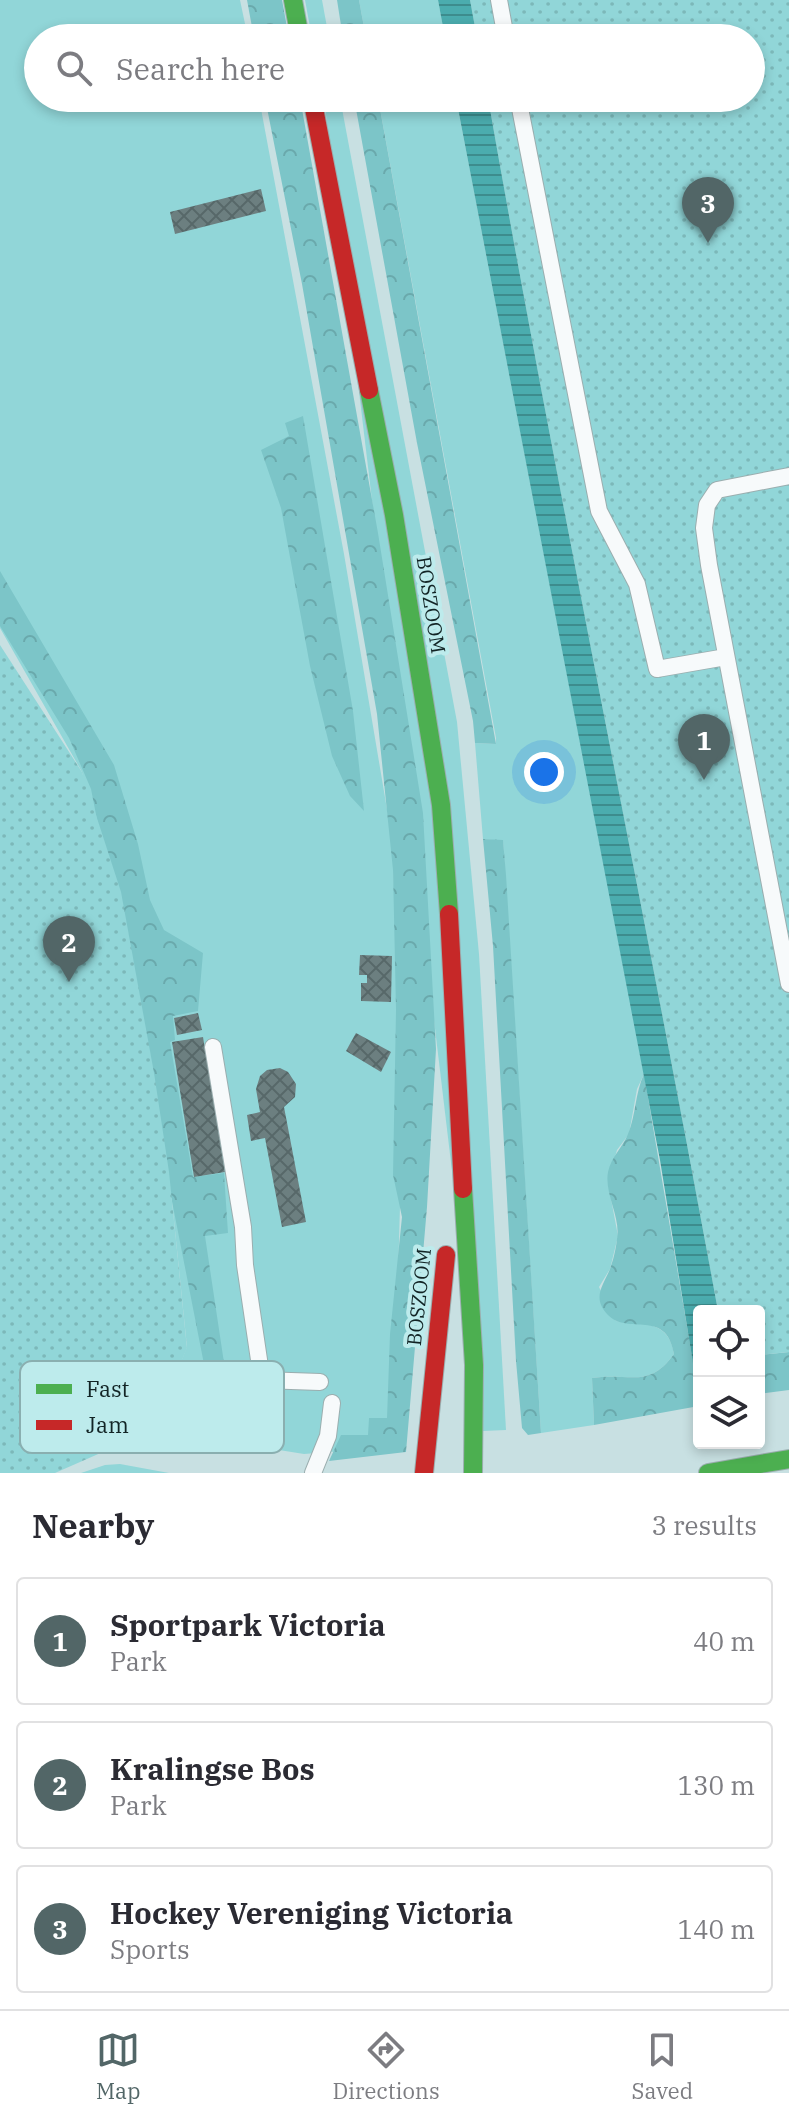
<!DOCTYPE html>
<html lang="en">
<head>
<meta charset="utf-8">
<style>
	body { margin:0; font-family:"IBM Plex Serif",serif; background:#f2f2f3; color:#2b2b33 }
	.controls { position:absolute; right:24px; bottom:24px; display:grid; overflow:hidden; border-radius:8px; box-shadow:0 4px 12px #0003 }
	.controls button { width:72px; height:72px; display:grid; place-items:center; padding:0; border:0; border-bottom:2px solid #e1e1e2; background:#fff; color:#2b2b33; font:40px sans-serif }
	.you { position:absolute; left:544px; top:772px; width:28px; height:28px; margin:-20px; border:6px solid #fff; border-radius:50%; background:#1a73e8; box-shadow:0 0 0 12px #1a73e833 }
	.badge { display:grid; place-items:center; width:52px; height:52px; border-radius:50%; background:#526667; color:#fff; font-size:26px; font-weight:700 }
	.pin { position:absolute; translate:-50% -66px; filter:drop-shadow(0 2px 4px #0008) }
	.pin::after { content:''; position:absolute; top:42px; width:28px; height:24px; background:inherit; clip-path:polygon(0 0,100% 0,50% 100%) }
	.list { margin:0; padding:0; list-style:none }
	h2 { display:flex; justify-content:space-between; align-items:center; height:104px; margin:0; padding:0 32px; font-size:34px }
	h2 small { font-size:26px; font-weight:400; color:#7c7c81 }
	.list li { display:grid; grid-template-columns:52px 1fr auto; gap:24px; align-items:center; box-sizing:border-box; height:128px; margin:0 16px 16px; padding:0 16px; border:2px solid #e1e1e2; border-radius:8px }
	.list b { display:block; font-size:30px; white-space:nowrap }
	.list p { margin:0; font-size:26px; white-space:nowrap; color:#7c7c81 }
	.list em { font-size:26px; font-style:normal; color:#7c7c81 }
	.icon { flex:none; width:44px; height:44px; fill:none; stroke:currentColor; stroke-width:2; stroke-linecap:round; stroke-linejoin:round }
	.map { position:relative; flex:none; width:789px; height:1473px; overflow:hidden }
	.search { position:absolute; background:#fff; box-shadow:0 4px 12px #0003; left:24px; right:24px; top:24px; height:88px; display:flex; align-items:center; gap:20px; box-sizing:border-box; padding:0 28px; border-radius:44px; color:#7c7c81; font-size:30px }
	.sheet { height:536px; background:#fff }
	nav { display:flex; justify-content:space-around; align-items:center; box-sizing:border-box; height:112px; border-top:2px solid #e1e1e2; background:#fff; font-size:22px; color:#7c7c81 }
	nav a { display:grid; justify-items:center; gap:4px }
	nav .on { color:#526667 }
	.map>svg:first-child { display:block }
	.grass { fill:#91d6d8 }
	.forest { fill:url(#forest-crowns) }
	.park { fill:url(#park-dots) }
	.water { fill:url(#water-rules) }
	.building { fill:url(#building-cross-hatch) }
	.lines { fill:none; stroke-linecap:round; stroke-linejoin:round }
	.lane-casing { stroke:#9baeaf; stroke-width:18 }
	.fast-casing { stroke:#9baeaf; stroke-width:20 }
	.jam-casing { stroke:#9baeaf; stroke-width:20 }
	.lane { stroke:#f7fafb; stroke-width:16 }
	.fast { stroke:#4caf50; stroke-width:18 }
	.jam { stroke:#c62828; stroke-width:18 }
	.labels { text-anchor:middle; stroke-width:8; stroke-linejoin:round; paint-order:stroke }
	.street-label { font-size:20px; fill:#122425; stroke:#bdebec }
	.key { fill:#bdebec; stroke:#8aafb0; stroke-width:2 }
	.key-label { font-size:22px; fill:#122425 }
</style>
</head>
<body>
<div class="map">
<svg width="789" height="1473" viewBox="0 0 789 1473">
	<defs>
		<pattern id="forest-crowns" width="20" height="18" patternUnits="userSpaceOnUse" patternTransform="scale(2)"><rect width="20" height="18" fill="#7cc5c8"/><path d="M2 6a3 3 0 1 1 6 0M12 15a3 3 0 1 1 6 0" fill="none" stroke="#6aa9ac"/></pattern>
		<pattern id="park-dots" width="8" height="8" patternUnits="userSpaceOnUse" patternTransform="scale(2)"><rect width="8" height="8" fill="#91d6d8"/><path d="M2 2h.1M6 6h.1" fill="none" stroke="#7cb8b9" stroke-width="1.8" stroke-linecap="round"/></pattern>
		<pattern id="water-rules" width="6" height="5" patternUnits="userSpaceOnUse" patternTransform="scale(2)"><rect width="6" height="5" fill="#4bacae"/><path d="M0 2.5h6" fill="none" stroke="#3d8c8d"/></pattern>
		<pattern id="building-cross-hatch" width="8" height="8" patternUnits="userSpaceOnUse" patternTransform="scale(2)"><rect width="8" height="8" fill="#6c7f80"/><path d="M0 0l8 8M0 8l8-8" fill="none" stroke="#576869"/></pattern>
	</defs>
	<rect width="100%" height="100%" fill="#c8e0e2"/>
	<g class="grass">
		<path d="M 0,0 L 240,0 L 248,38 L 38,38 L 38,98 L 259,98 L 344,554 L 392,839 L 403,1104 L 393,1447 L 304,1454 L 153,1430 L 187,1347 L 169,1172 L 82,772 L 0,628 Z"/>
		<path d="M 305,0 L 322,0 L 329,38 L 312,38 Z"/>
		<path d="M 359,0 L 438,0 L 445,38 L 366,38 Z"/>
		<path d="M 324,98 L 340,98 L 457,722 L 479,954 L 506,1430 L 483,1431 Z"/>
		<path d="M 378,98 L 456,98 L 644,1074 L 637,1089 L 629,1134 L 617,1150 L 608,1183 L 618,1236 L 610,1269 L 599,1287 L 616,1321 C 644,1324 669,1321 674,1354 C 648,1390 630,1372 592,1378 L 594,1425 L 541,1433 L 503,841 L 483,839 L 475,743 L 496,744 L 496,738 Z"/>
		<path d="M 120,1464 L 169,1473 L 81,1473 L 105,1465 Z"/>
	</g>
	<g class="forest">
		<path d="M 247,0 L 282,0 L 289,38 L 254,38 Z"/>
		<path d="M 337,0 L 359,0 L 366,38 L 343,38 Z"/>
		<path d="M 265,98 L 300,98 L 378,533 L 423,813 L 436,1049 L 427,1207 L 406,1452 L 329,1461 L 341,1435 L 368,1435 L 369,1418 L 387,1418 L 390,1334 L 402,1217 L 393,1175 L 396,1010 L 393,870 L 377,714 L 302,284 Z"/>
		<path d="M 354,98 L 378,98 L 496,744 L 475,743 L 473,721 L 417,443 Z"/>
		<path d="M 303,416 L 353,711 L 364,811 L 350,796 L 332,756 L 310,666 L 281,508 L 261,450 L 289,436 L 285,423 Z"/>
		<path d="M 0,571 L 114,765 L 138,844 L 150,900 L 164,930 L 203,953 L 198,1011 L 173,1016 L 175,1040 L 170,1042 L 193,1177 L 224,1173 L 228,1233 L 205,1236 L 232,1416 L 213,1410 L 91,789 L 69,738 L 0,626 Z"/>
		<path d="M 483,839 L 503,840 L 506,875 L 541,1433 L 528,1435 L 522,1428 L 516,1361 L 493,946 Z"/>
		<path d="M 644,1074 L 693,1362 L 699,1362 L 699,1406 L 594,1425 L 592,1378 C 630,1372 648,1390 674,1354 C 666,1307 628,1337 607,1314 C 592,1297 603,1286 610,1269 C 613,1261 616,1249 617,1239 C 621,1217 604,1194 608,1172 C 611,1157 623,1147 628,1134 C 636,1115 635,1093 644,1074 Z"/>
		<path d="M 789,1352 L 789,1390 L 759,1394 L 759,1355 Z"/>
	</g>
	<g class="park">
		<path d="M 470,0 L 789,0 L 789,1352 L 759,1355 L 759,1311 L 718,1311 C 644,906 559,503 488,98 L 751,98 L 751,38 L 477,38 Z"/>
		<path d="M 0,645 L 82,772 L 121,892 L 154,1073 L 169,1172 L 187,1348 L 153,1430 L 55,1473 L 0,1473 Z"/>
	</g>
	<g class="water">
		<path d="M 438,0 L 470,0 L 477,38 L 445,38 Z"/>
		<path d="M 456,98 L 488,98 C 559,503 644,906 718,1311 L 699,1311 L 699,1362 L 693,1363 L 660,1160 Z"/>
	</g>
	<g class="building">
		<path d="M 261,189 L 266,211 L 175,234 L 170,212 Z"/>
		<path d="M 360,955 L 392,956 L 391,1002 L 361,1001 L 361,983 L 367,983 L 367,975 L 359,975 Z"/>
		<path d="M 198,1013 L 202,1030 L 177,1035 L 174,1018 Z"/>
		<path d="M 356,1033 L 391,1052 L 381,1072 L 346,1051 Z"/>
		<path d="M 203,1037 L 225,1172 L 194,1177 L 172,1042 Z"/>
		<path d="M 280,1068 L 288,1072 L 296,1084 L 295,1097 L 284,1107 L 306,1222 L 282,1227 L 265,1138 L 251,1141 L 247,1115 L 260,1112 L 256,1089 L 260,1076 L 267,1070 Z"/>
	</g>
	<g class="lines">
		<g class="lane-casing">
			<g id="lane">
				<path d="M 499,0 L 506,38"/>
				<path d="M 518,98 L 599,511 L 637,584 L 657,669 L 726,657"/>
				<path d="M 789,476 L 717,490 L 707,505 L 704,528 L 709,565 L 789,984"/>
				<path d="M 213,1047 L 243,1227 L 245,1265 L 262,1380 L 320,1382"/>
				<path d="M 313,1473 L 328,1436 L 332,1403"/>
			</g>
		</g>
		<g class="fast-casing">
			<g id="fast">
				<path d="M 293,0 L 300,38"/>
				<path d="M 369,390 L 394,515 L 441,805 L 449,914"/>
				<path d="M 463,1189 L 474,1365 L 473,1473"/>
				<path d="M 708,1473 L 789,1459"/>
			</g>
		</g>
		<g class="jam-casing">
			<g id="jam">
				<path d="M 312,98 L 369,390"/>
				<path d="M 449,914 L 463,1189"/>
				<path d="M 424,1473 L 446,1255"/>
			</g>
		</g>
		<use href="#lane" class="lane"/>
		<use href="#fast" class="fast"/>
		<use href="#jam" class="jam"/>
	</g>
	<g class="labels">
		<g class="street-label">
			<text transform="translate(431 605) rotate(81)" y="7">BOSZOOM</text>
			<text transform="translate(419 1297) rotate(-84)" y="7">BOSZOOM</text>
		</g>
	</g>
	<rect x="20" y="1361" width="264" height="92" rx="12" class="key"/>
	<rect x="36" y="1384" width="36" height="10" fill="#4caf50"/>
	<rect x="36" y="1420" width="36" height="10" fill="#c62828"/>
	<g class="key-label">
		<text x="86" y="1397">Fast</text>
		<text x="86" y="1433">Jam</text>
	</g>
</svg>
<div class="controls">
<button><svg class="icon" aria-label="locate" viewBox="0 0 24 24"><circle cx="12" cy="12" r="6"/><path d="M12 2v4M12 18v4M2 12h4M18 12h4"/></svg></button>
<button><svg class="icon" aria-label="layers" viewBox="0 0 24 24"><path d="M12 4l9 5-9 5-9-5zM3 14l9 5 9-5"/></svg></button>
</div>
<div class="you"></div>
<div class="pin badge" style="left:704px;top:780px">1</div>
<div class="pin badge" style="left:69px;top:982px">2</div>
<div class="pin badge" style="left:708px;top:243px">3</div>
<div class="search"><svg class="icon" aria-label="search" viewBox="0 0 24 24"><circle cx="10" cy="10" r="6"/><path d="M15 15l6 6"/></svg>Search here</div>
</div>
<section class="sheet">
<h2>Nearby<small>3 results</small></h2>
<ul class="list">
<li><span class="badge">1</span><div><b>Sportpark Victoria</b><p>Park</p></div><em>40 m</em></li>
<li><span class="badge">2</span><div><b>Kralingse Bos</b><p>Park</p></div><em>130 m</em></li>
<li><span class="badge">3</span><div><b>Hockey Vereniging Victoria</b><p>Sports</p></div><em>140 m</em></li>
</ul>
</section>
<nav>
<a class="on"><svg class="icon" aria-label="map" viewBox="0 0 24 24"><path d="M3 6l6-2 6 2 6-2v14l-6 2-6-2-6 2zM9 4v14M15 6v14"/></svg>Map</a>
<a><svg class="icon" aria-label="directions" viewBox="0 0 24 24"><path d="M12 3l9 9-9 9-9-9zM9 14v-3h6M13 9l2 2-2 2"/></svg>Directions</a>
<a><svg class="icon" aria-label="saved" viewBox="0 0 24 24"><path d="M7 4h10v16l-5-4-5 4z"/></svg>Saved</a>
</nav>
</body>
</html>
